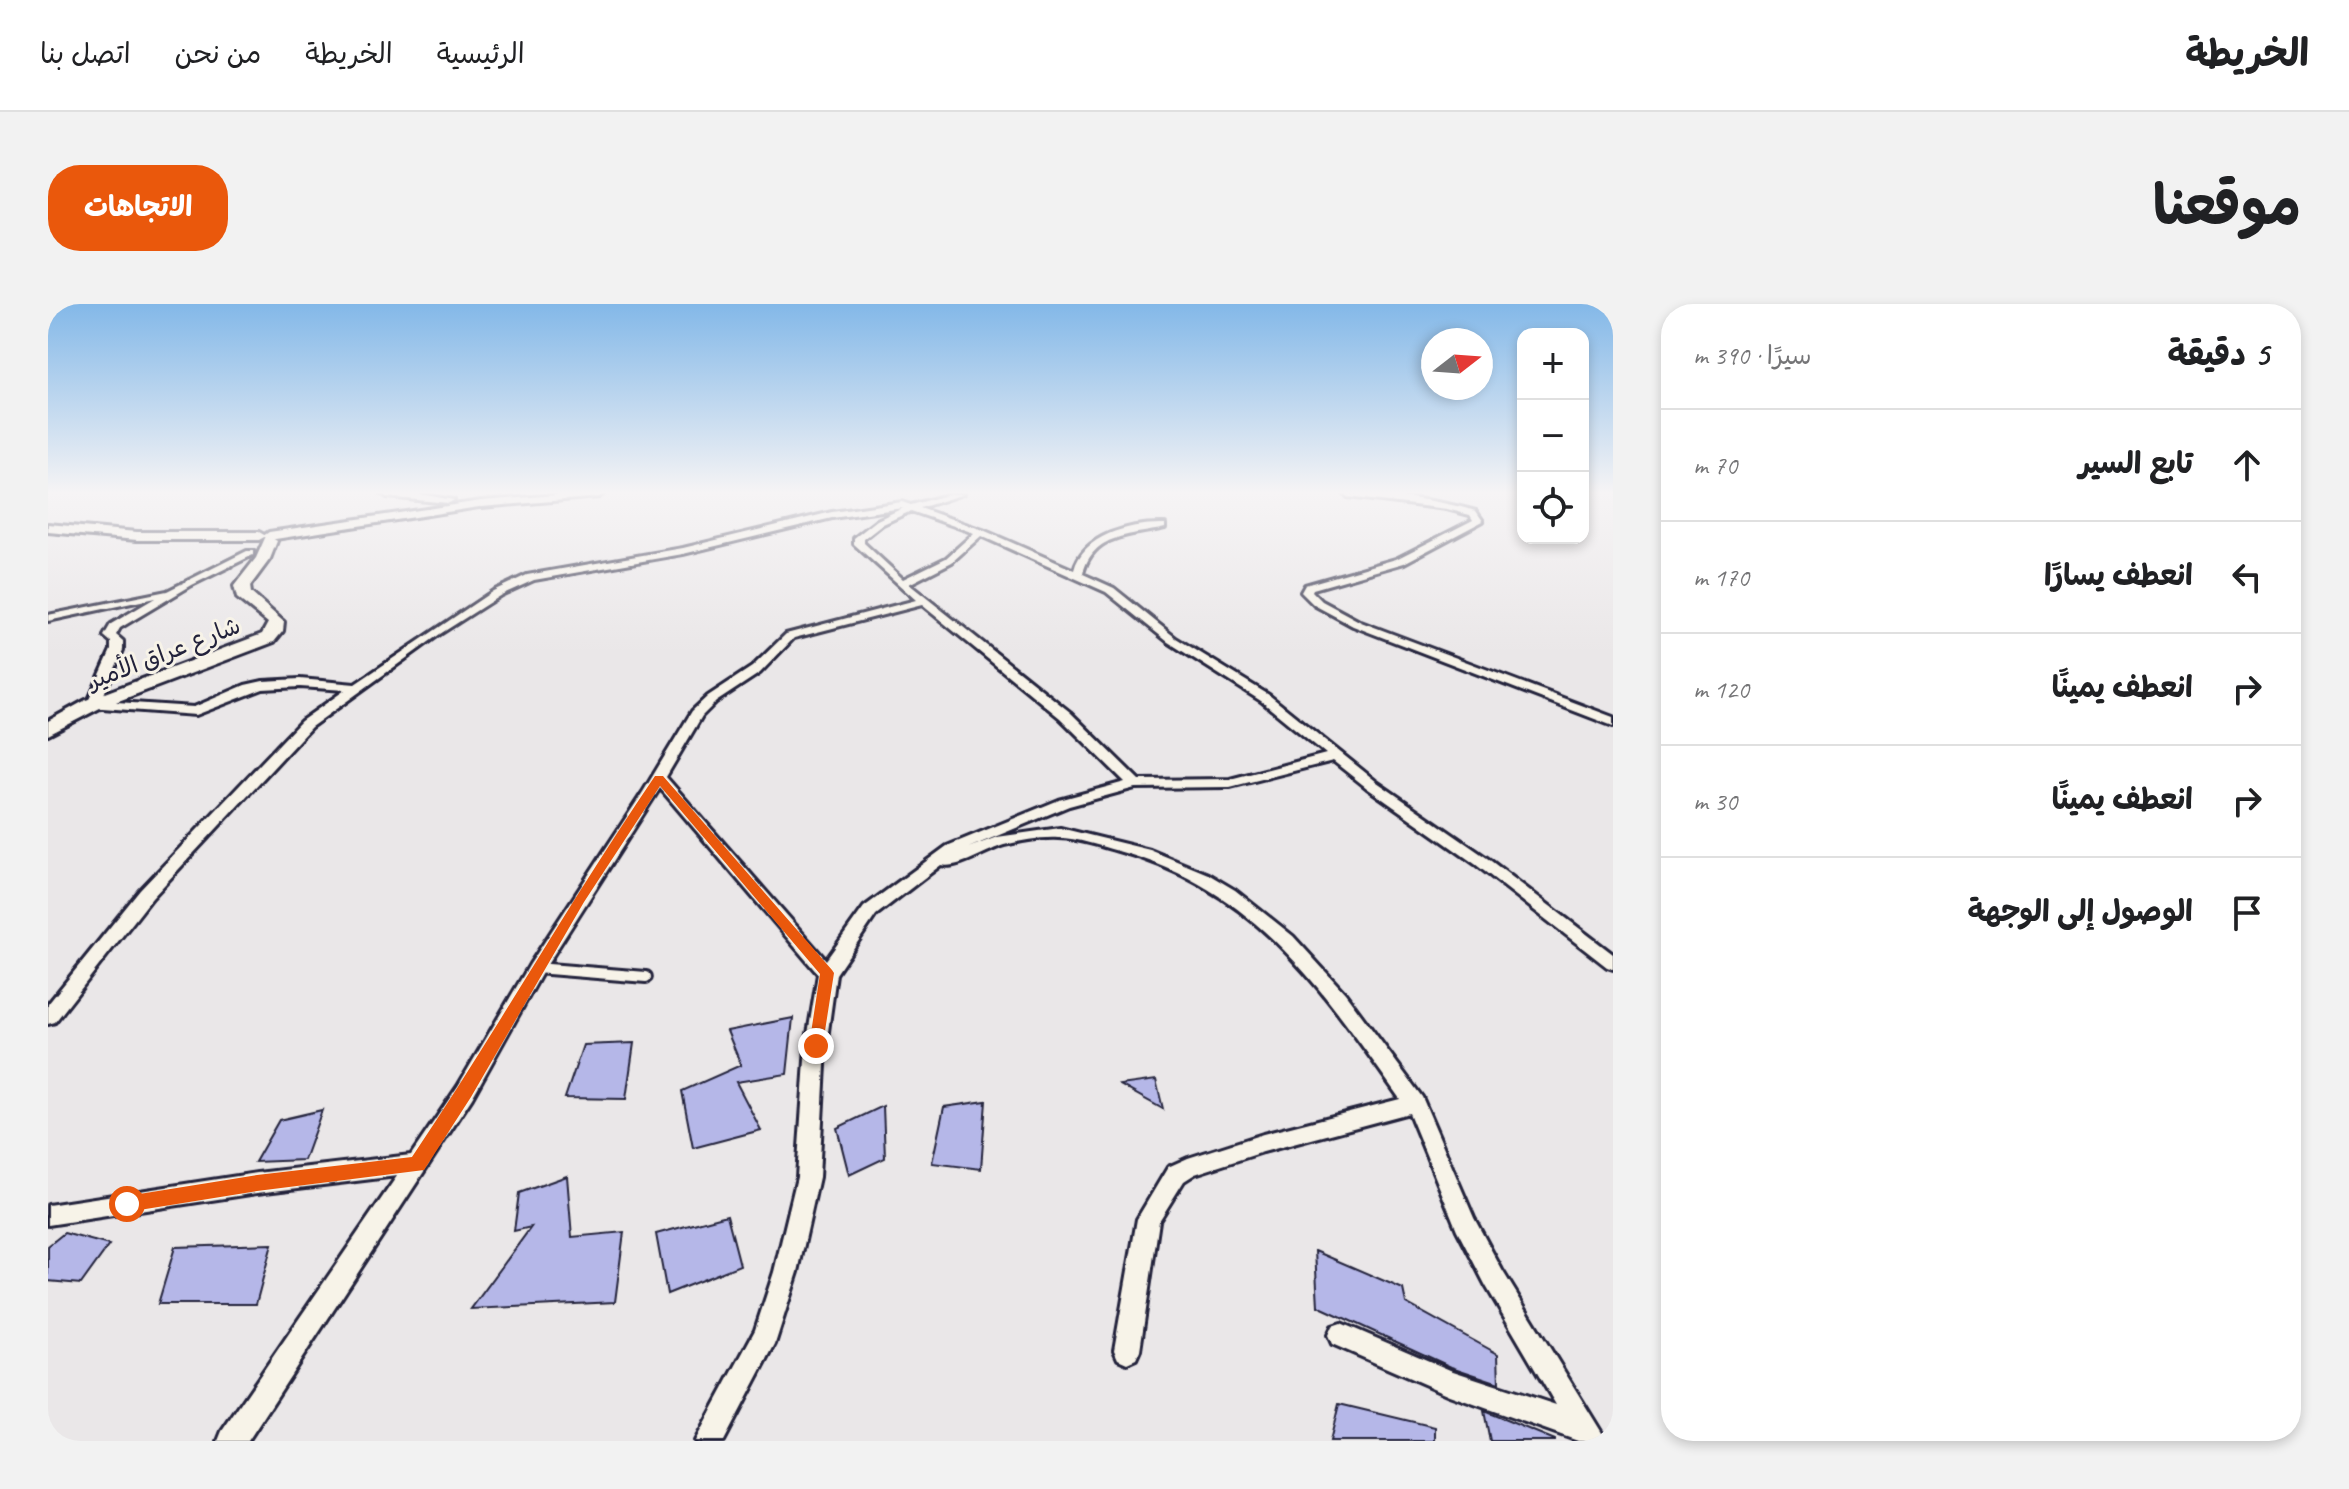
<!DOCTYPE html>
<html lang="ar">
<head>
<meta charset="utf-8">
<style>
	body { margin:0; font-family:Caveat,"Playpen Sans Arabic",sans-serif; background:#f2f2f2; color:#202124; direction:rtl }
	.controls { position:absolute; right:24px; top:24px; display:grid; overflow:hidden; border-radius:16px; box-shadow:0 4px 12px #0003 }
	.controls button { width:72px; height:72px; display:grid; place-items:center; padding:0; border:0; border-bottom:2px solid #e0e0e0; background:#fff; color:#202124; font:40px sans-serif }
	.compass { position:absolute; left:1373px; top:24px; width:72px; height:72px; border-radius:50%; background:#fff; box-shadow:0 4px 12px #0003; rotate:73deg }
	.stop { position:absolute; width:24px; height:24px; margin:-18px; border:6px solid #ea580c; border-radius:50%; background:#fff }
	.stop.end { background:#ea580c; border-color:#fff; box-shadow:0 2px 8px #0008 }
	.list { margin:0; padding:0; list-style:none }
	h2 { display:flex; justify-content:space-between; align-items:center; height:104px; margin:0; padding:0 32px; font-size:34px }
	h2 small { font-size:26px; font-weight:400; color:#757577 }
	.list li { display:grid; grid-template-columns:52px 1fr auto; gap:24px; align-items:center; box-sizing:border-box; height:112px; padding:0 32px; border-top:2px solid #e0e0e0 }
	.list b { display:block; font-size:30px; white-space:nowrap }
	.list em { font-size:26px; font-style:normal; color:#757577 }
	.icon { flex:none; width:44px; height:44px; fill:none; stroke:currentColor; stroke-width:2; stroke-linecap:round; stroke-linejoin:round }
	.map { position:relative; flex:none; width:1565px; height:1137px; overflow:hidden; direction:ltr; border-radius:32px }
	header { display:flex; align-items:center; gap:48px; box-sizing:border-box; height:112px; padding:0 40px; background:#fff; border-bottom:2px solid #e0e0e0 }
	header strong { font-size:38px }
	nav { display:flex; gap:44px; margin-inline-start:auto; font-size:28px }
	.intro { display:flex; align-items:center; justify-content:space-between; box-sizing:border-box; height:192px; padding:0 48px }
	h1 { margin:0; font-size:56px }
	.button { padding:20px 36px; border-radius:32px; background:#ea580c; color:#fff; font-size:28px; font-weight:700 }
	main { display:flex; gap:48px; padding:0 48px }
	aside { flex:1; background:#fff; border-radius:32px; box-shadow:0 4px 12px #0003 }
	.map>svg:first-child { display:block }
	.building { fill:#b5b7e8; stroke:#22223b; stroke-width:2 }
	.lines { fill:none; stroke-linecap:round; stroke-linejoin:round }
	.service-casing { stroke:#22223b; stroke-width:16 }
	.minor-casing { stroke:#22223b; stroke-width:6 }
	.tertiary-casing { stroke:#22223b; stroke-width:6 }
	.secondary-casing { stroke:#22223b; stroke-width:6 }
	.service { stroke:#f7f3e8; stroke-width:10 }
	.minor { fill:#f7f3e8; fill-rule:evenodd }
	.tertiary { fill:#f7f3e8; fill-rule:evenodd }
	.secondary { fill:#f7f3e8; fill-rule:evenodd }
	.route { fill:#ea580c }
	.labels { text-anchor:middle; stroke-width:6; stroke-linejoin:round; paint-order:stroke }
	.far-street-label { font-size:24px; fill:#22223b; stroke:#f7f3e8 }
</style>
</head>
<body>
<header>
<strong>الخريطة</strong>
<nav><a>الرئيسية</a><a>الخريطة</a><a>من نحن</a><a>اتصل بنا</a></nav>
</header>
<div class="intro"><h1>موقعنا</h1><a class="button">الاتجاهات</a></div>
<main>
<aside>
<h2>5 دقيقة<small>سيرًا · 390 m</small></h2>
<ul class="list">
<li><svg class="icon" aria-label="ahead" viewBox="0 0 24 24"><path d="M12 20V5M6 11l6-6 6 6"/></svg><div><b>تابع السير</b></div><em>70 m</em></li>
<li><svg class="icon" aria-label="left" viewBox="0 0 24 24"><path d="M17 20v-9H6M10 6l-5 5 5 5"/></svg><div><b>انعطف يسارًا</b></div><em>170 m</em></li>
<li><svg class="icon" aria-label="right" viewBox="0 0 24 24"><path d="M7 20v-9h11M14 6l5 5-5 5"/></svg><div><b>انعطف يمينًا</b></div><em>120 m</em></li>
<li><svg class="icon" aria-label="right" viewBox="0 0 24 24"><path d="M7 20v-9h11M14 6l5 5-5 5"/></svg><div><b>انعطف يمينًا</b></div><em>30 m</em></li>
<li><svg class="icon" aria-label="arrive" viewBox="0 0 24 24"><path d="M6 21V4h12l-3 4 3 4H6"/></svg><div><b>الوصول إلى الوجهة</b></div></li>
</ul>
</aside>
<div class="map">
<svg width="1565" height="1137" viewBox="0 0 1565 1137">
	<rect width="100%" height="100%" fill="#eae7e8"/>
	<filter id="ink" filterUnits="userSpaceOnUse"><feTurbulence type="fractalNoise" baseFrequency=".0125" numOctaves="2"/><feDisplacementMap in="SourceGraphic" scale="16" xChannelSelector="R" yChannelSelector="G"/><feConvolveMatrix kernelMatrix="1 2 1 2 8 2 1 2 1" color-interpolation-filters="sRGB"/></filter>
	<g filter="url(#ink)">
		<g class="building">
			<path d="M 745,714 L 739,770 L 688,778 L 713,826 L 645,844 L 634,787 L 693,761 L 679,727 Z"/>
			<path d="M 586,739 L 578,795 L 517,794 L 535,741 Z"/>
			<path d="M 1108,776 L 1115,805 L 1072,781 Z"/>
			<path d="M 938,797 L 933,865 L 884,859 L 896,803 Z"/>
			<path d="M 835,802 L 837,854 L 801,871 L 789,824 Z"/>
			<path d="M 274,806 L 256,856 L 207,858 L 231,816 Z"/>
			<path d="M 519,872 L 524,933 L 576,928 L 567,998 L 423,1005 L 483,923 L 466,927 L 471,889 Z"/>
			<path d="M 679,911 L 692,961 L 619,990 L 608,930 Z"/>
			<path d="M 16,929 L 61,941 L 33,980 L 0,977 L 0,942 Z"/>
			<path d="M 224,940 L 208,1000 L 110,1000 L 127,943 Z"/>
			<path d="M 1267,947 L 1355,985 L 1358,999 L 1450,1050 L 1451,1079 L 1403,1063 L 1270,1002 Z"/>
			<path d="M 1291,1100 L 1387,1123 L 1387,1137 L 1282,1137 Z"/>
			<path d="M 1436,1107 L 1507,1136 L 1507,1137 L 1442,1137 Z"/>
		</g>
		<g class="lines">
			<g class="service-casing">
				<path id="service" d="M 488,664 L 598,673"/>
			</g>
			<g class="minor-casing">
				<g id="minor">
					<path d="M 522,190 L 555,190 L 551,193 L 433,203 L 429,200 L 433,197 Z"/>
					<path d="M 902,190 L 915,190 L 872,204 L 935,226 L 1026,266 C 1035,230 1084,219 1117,220 L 1117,224 C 1082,232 1045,229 1035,270 L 1066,284 L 1128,334 L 1221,391 L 1329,478 L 1439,554 L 1565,650 L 1565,665 L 1559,663 L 1427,560 L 1319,484 L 1285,457 L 1182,483 L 1087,484 L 1021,502 L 920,544 L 949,533 L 1012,524 L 1102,546 L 1160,570 L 1187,586 L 1245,632 L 1297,689 L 1374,793 L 1426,914 L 1454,966 L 1559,1137 L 1530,1137 L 1401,1091 L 1284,1040 L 1280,1031 L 1284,1022 L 1293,1019 L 1402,1066 L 1508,1101 L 1438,982 L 1409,926 L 1361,809 L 1215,848 L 1147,870 L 1136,877 L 1111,917 L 1092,1046 L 1088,1055 L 1079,1059 L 1070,1055 L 1066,1046 L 1089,915 L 1120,863 L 1140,854 L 1215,830 L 1352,795 C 1274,685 1208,584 1070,547 C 1051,542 1030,534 1010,534 C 992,533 973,537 956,541 C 939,546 909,566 893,561 L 828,611 L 788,670 L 778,742 L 771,873 L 750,968 L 727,1040 L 676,1137 L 647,1137 L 707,1026 L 726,968 L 749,873 L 758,742 L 770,670 L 612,484 L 495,667 L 424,794 L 200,1137 L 170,1137 L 174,1127 L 349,872 L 209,889 L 0,921 L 0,901 L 209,869 L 363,851 L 410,782 L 482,660 L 595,488 L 644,407 L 660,392 L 704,363 L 738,330 L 868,296 L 806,240 L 806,234 L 829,216 L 855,204 L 784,214 L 635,250 L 486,276 L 453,291 L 392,330 L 263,423 L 104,594 L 7,718 L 0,720 L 0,700 L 92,586 L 253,417 L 297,386 L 252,383 L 215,385 L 148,411 L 41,403 L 39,400 L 63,346 L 63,338 L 56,332 L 63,320 L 107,294 L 0,317 L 0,311 L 119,287 L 199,247 L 205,247 L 205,251 L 144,281 L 72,324 L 68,331 L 75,337 L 75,346 L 53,397 L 146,403 L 197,381 L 215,377 L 252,375 L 307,380 L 445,287 L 479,271 L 635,244 L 784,208 L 854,198 L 863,201 ZM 863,207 L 926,229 L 898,254 L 855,275 L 816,239 L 816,235 L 835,220 ZM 933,232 L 1058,288 L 1120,338 L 1213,397 L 1278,450 L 1182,475 L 1091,476 L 1022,408 L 861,280 L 904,258 ZM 874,301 L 1012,414 L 1077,478 L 1011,496 L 899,542 L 816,603 L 778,656 L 618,473 L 654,412 L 668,398 L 712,369 L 746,334 Z"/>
					<path d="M 1296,190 C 1340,190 1386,195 1428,207 L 1435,217 L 1356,259 L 1265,285 L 1264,287 L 1274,297 L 1313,318 L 1565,413 L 1565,422 L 1305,322 L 1266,301 L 1253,288 L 1257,281 L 1348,255 L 1425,216 L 1422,211 L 1399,205 L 1300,193 Z"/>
				</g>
			</g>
			<g class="tertiary-casing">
				<g id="tertiary">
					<path d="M 334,190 L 371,190 L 406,196 L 401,199 L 339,193 Z"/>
					<path d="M 433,197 L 438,200 L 437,202 L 221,236 L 215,232 L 221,228 Z"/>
				</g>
			</g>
			<g class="secondary-casing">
				<g id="secondary">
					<path d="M 0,220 L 89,228 L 211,228 L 218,232 L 211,236 L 89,236 L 0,228 Z"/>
					<path d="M 222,233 L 229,237 L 222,255 L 202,282 L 203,289 L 236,318 L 235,327 L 226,338 L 52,404 L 0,431 L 0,417 L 38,396 L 214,330 L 220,319 L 189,294 L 186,282 L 208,254 L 217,234 Z"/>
				</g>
			</g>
			<use href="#service" class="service"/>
			<use href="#minor" class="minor"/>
			<use href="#tertiary" class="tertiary"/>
			<use href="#secondary" class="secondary"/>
		</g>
	</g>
	<linearGradient id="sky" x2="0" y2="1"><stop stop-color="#83b8e8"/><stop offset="0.54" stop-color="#f6f4f5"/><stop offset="1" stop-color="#f6f4f5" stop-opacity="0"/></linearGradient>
	<rect width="1565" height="349" fill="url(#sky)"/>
	<path class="route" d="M 607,472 L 615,472 L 784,666 L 786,669 L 774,746 L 763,746 L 761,742 L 772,670 L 612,482 L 536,598 L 423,793 L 376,866 L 209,887 L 79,908 L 72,906 L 70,900 L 72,894 L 79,892 L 209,871 L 364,853 C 448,728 522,597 607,472 Z"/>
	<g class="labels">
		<g class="far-street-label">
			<text transform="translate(116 349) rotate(-21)" y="8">شارع عراق الأمير</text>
		</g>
	</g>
</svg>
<div class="controls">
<button>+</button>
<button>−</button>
<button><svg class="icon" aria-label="locate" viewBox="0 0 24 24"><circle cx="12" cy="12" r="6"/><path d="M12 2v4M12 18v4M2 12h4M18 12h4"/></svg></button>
</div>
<svg class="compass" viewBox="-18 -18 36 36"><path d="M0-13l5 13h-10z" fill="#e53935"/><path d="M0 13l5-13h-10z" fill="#757577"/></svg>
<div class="stop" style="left:79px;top:900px"></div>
<div class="stop end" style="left:768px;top:742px"></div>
</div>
</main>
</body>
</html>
